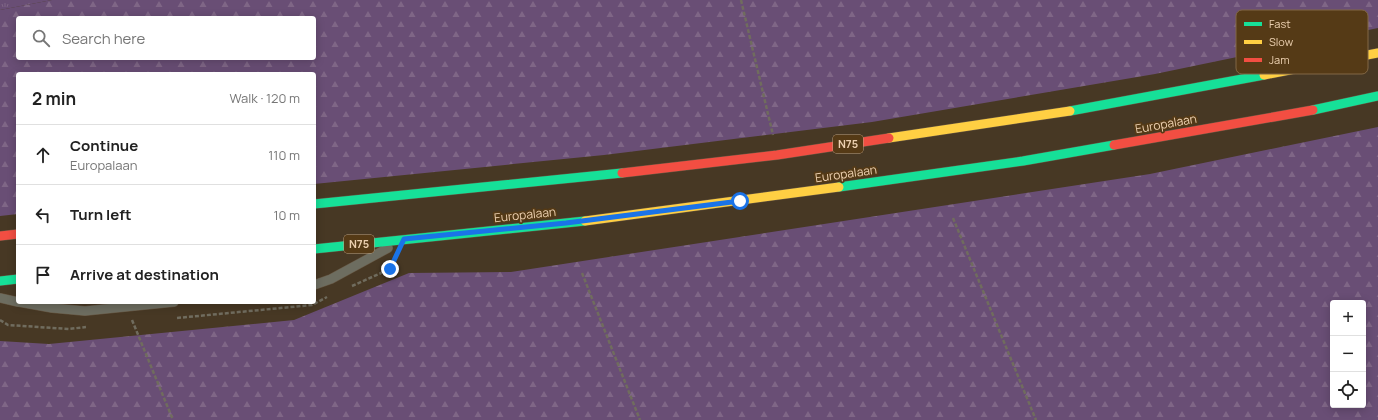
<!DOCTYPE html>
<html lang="en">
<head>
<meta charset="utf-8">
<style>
	body { margin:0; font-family:Manrope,sans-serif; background:#f6f6f6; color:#222 }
	.controls { position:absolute; right:12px; bottom:12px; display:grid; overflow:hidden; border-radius:4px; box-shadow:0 2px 10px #0003 }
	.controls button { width:36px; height:36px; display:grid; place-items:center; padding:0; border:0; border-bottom:1px solid #e0e0e0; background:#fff; color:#222; font:20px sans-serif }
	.stop { position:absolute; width:12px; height:12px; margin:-9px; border:3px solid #1a73e8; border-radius:50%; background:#fff }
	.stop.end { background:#1a73e8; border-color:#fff; box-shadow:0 1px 4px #0008 }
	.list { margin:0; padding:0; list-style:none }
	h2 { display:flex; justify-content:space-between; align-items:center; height:52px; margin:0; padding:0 16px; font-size:17px }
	h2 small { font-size:13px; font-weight:400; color:#767676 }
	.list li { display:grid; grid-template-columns:26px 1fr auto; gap:12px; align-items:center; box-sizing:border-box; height:60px; padding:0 16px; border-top:1px solid #e0e0e0 }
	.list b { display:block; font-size:15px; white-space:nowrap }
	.list p { margin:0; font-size:13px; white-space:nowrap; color:#767676 }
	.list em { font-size:13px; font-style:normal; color:#767676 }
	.icon { flex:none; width:22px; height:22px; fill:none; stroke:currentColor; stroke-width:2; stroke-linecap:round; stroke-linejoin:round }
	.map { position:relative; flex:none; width:1378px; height:420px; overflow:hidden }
	.search { position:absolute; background:#fff; box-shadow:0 2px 10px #0003; left:16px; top:16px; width:300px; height:44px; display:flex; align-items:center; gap:10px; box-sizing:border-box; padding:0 14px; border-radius:4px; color:#767676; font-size:15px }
	.panel { position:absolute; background:#fff; box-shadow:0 2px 10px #0003; left:16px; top:72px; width:300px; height:232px; border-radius:4px }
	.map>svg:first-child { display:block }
	.grass { fill:url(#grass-tufts) }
	.forest { fill:url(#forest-firs); fill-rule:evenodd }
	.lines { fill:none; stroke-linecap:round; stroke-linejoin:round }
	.lane-casing { stroke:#665642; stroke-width:10 }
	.fast-casing { stroke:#665642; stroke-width:10 }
	.slow-casing { stroke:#665642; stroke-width:10 }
	.jam-casing { stroke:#665642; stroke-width:10 }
	.path { stroke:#706c5e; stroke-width:2.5; stroke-dasharray:4 2; stroke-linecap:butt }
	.lane { stroke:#6d6d60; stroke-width:9 }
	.fast { stroke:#16e098; stroke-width:9 }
	.slow { stroke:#ffcf43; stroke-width:9 }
	.jam { stroke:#f24e42; stroke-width:9 }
	.route { stroke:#1a73e8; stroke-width:5 }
	.labels { text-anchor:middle; stroke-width:3.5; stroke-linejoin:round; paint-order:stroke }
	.shield { fill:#553a16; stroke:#bfa382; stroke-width:1 }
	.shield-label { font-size:11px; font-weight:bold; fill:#ecd0b0 }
	.street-label { font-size:12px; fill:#ecd0b0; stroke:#553a16 }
	.key { fill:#553a16; stroke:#826744; stroke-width:1 }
	.key-label { font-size:11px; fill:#ecd0b0 }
</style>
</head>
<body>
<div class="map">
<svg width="1378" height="420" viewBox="0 0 1378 420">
	<defs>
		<pattern id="grass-tufts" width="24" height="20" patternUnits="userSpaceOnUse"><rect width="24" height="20" fill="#694e75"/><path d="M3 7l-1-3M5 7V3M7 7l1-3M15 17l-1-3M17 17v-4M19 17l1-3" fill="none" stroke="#7f6686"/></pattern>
		<pattern id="forest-firs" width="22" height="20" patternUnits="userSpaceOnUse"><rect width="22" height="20" fill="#694e75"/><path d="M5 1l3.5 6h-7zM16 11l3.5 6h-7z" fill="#7f6686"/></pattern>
	</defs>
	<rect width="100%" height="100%" fill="#473824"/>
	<path class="grass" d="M 0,0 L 52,0 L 0,10 Z"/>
	<g class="forest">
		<path d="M 52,0 L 1378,0 L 1378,28 L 1155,74 L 872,122 L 604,155 L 314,184 L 314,74 L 18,74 L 18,214 L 0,216 L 0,10 ZM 18,18 L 314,18 L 314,58 L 18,58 Z"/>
		<path d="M 1378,127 L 1378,420 L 0,420 L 0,341 L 49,344 L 294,320 L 409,273 L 511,272 L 1150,174 ZM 1333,303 L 1363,303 L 1363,405 L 1333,405 Z"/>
	</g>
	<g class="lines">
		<g class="lane-casing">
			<g id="lane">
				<path d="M 314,285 L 331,279 L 388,248"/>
				<path d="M 0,298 L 18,302"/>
				<path d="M 19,302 L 52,308 L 85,311 L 174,302"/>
			</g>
		</g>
		<g class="fast-casing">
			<g id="fast">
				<path d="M 1313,110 L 1378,96"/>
				<path d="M 1070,111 L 1264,75"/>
				<path d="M 839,187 L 1023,161 L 1114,145"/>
				<path d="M 314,204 L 622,173"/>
				<path d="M 314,249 L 585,221"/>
				<path d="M 0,281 L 18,279"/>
			</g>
		</g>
		<g class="slow-casing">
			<g id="slow">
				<path d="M 1264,75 L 1378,53"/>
				<path d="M 889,138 L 1070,111"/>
				<path d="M 585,221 L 839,187"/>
			</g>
		</g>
		<g class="jam-casing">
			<g id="jam">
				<path d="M 1114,145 L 1313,110"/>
				<path d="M 622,173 L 777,155 L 889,138"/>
				<path d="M 0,236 L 18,234"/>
			</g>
		</g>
		<g class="path">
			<path d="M 741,0 L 773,135"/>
			<path d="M 953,218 L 1036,420"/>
			<path d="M 582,273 L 640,420"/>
			<path d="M 352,286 L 390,269 L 393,262"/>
			<path d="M 177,318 L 312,305 L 327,297"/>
			<path d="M 0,320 L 8,325 L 69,329 L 86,327"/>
			<path d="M 132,320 L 173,420"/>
		</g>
		<use href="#lane" class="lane"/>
		<use href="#fast" class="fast"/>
		<use href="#slow" class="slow"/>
		<use href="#jam" class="jam"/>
	</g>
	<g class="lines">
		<path class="route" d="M 390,269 L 404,239 L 566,223 L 740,201"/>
	</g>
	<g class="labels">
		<g class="shield">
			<rect x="833" y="135" width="30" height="18" rx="3"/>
			<rect x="344" y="235" width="30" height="18" rx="3"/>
		</g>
		<g class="shield-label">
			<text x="848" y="148">N75</text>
			<text x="359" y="248">N75</text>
		</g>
		<g class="street-label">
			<text transform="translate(1166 124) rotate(-10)" y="4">Europalaan</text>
			<text transform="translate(846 174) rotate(-8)" y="4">Europalaan</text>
			<text transform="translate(525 215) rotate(-6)" y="4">Europalaan</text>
		</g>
	</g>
	<rect x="1236" y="10" width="132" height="64" rx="6" class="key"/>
	<rect x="1244" y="22" width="18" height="4" fill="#16e098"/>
	<rect x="1244" y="40" width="18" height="4" fill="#ffcf43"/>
	<rect x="1244" y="58" width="18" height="4" fill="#f24e42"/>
	<g class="key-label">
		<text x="1269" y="28">Fast</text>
		<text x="1269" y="46">Slow</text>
		<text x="1269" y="64">Jam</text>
	</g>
</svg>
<div class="controls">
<button>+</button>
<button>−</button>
<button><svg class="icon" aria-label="locate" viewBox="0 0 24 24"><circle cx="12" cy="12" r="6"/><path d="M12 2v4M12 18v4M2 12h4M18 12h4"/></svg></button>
</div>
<div class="stop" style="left:740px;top:201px"></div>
<div class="stop end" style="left:390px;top:269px"></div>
<div class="search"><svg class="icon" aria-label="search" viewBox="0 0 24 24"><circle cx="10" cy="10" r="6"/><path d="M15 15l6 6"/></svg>Search here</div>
<section class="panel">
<h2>2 min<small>Walk · 120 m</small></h2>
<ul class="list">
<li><svg class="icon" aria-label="ahead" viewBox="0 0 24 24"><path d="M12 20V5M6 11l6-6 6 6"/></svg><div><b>Continue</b><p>Europalaan</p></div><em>110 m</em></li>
<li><svg class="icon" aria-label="left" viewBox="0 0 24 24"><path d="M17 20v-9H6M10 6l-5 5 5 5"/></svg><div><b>Turn left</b></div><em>10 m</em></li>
<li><svg class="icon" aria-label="arrive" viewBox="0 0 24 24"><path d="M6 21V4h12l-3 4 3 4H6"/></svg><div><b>Arrive at destination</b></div></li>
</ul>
</section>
</div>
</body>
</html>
